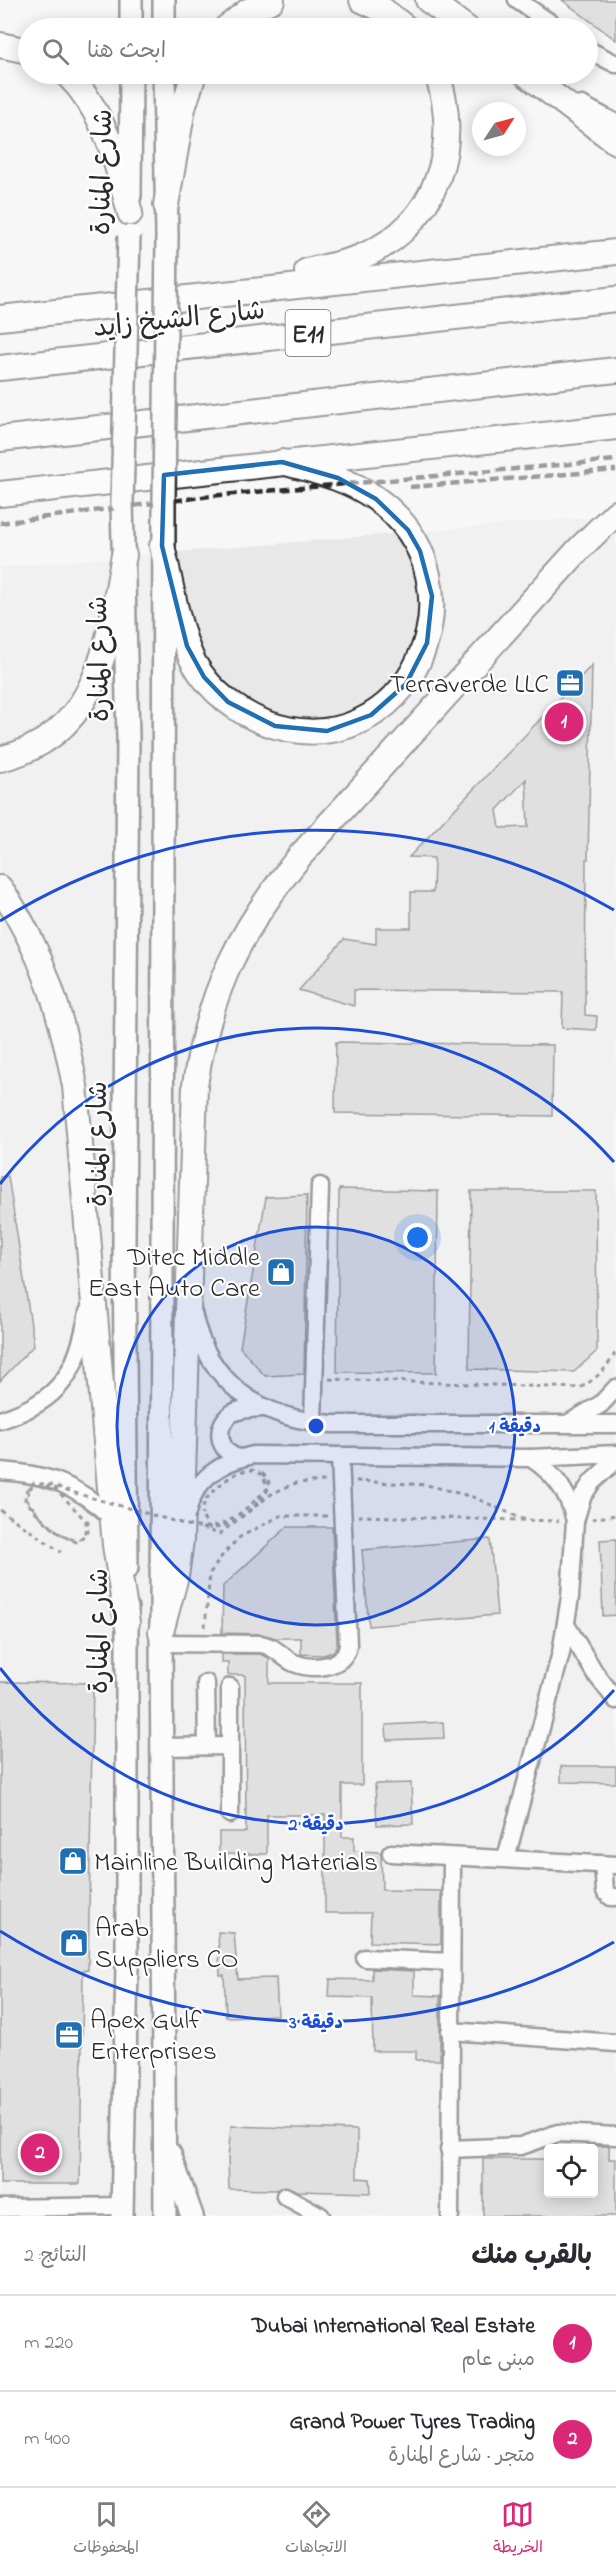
<!DOCTYPE html>
<html lang="ar">
<head>
<meta charset="utf-8">
<style>
	body { margin:0; font-family:"Indie Flower","Playpen Sans Arabic",sans-serif; background:#f7f7f7; color:#2b2b33; direction:rtl }
	.controls { position:absolute; right:18px; bottom:18px; display:grid; overflow:hidden; border-radius:6px; box-shadow:0 3px 15px #0003 }
	.controls button { width:54px; height:54px; display:grid; place-items:center; padding:0; border:0; border-bottom:2px solid #e1e1e2; background:#fff; color:#2b2b33; font:30px sans-serif }
	.compass { position:absolute; left:472px; top:102px; width:54px; height:54px; border-radius:50%; background:#fff; box-shadow:0 3px 15px #0003; rotate:54deg }
	.you { position:absolute; left:418px; top:1238px; width:21px; height:21px; margin:-15px; border:4px solid #fff; border-radius:50%; background:#1a73e8; box-shadow:0 0 0 9px #1a73e833 }
	.badge { display:grid; place-items:center; width:39px; height:39px; border-radius:50%; background:#db2777; color:#fff; font-size:20px; font-weight:700 }
	.pin { position:absolute; translate:-50% -50%; border:3px solid #fff; box-shadow:0 2px 6px #0006 }
	.list { margin:0; padding:0; list-style:none }
	h2 { display:flex; justify-content:space-between; align-items:center; height:78px; margin:0; padding:0 24px; font-size:26px }
	h2 small { font-size:20px; font-weight:400; color:#7c7c81 }
	.list li { display:grid; grid-template-columns:39px 1fr auto; gap:18px; align-items:center; box-sizing:border-box; height:96px; padding:0 24px; border-top:2px solid #e1e1e2 }
	.list b { display:block; font-size:22px; white-space:nowrap }
	.list p { margin:0; font-size:20px; white-space:nowrap; color:#7c7c81 }
	.list em { font-size:20px; font-style:normal; color:#7c7c81 }
	.icon { flex:none; width:33px; height:33px; fill:none; stroke:currentColor; stroke-width:2; stroke-linecap:round; stroke-linejoin:round }
	.map { position:relative; flex:none; width:616px; height:2216px; overflow:hidden; direction:ltr }
	.search { position:absolute; background:#fff; box-shadow:0 3px 15px #0003; left:18px; right:18px; top:18px; height:66px; display:flex; align-items:center; gap:15px; box-sizing:border-box; padding:0 21px; border-radius:33px; color:#7c7c81; font-size:22px }
	.sheet { height:270px; background:#fff }
	nav { display:flex; justify-content:space-around; align-items:center; box-sizing:border-box; height:84px; border-top:2px solid #e1e1e2; background:#fff; font-size:16px; color:#7c7c81 }
	nav a { display:grid; justify-items:center; gap:3px }
	nav .on { color:#db2777 }
	.map>svg:first-child { display:block }
	.built { fill:#e8e8e8; fill-rule:evenodd }
	.building { fill:#c4c4c4; stroke:#2b2b2b; stroke-width:1.5; fill-rule:evenodd }
	.lines { fill:none; stroke-linecap:round; stroke-linejoin:round }
	.minor-casing { stroke:#2b2b2b; stroke-width:21 }
	.major-casing { stroke:#2b2b2b; stroke-width:26 }
	.highway-casing { stroke:#2b2b2b; stroke-width:28 }
	.path { stroke:#2b2b2b; stroke-width:3; stroke-dasharray:4.5 4.5; stroke-linecap:butt }
	.minor { stroke:#fff; stroke-width:16 }
	.major { stroke:#fff; stroke-width:21 }
	.highway { stroke:#fff; stroke-width:24 }
	.rail { stroke:#2b2b2b; stroke-width:4.5; stroke-dasharray:9 4.5; stroke-linecap:butt }
	.major-bridge-casing { stroke:#2b2b2b; stroke-width:26; stroke-linecap:butt }
	.path-bridge { stroke:#2b2b2b; stroke-width:3; stroke-dasharray:4.5 4.5; stroke-linecap:butt }
	.major-bridge { stroke:#fff; stroke-width:21 }
	.marked { fill:none; stroke:#1f6fb2; stroke-width:4.5; stroke-linejoin:round }
	.ring { fill:none; stroke:#1d4ed8; stroke-width:3 }
	.labels { text-anchor:middle; stroke-width:4.5; stroke-linejoin:round; paint-order:stroke }
	.shield { fill:#fff; stroke:#6b6b6b; stroke-width:1.5 }
	.shield-label { font-size:26px; font-weight:bold; fill:#2b2b2b }
	.street-label { font-size:27px; fill:#2b2b2b; stroke:#fff }
	.poi-label { font-size:27px; fill:#2b2b2b; stroke:#fff; text-anchor:start }
	.centre { fill:#1d4ed8; stroke:#fff; stroke-width:3 }
	.ring-label { font-size:18px; text-anchor:middle; font-weight:bold; fill:#1d4ed8; stroke:#fff; stroke-width:4.5; stroke-linejoin:round; paint-order:stroke }
</style>
</head>
<body>
<div class="map">
<svg width="616" height="2216" viewBox="0 0 616 2216">
	<rect width="100%" height="100%" fill="#f7f7f7"/>
	<filter id="ink" filterUnits="userSpaceOnUse"><feTurbulence type="fractalNoise" baseFrequency=".0167" numOctaves="2"/><feDisplacementMap in="SourceGraphic" scale="12" xChannelSelector="R" yChannelSelector="G"/><feConvolveMatrix kernelMatrix="1 2 1 2 8 2 1 2 1" color-interpolation-filters="sRGB"/></filter>
	<g filter="url(#ink)">
		<path class="built" d="M 616,515 L 616,2216 L 0,2216 L 0,567 ZM 548,2148 L 594,2148 L 594,2194 L 548,2194 Z"/>
		<g class="building">
			<path d="M 562,0 L 616,0 L 616,40 Z"/>
			<path d="M 592,665 L 588,859 L 586,859 L 585,1015 L 597,1016 L 596,1030 L 562,1028 L 563,992 L 354,990 L 354,1006 L 299,990 L 344,939 L 376,944 L 376,928 L 411,928 L 411,892 L 433,892 L 434,858 L 409,857 ZM 526,779 L 528,827 L 500,828 L 497,810 Z"/>
			<path d="M 336,1042 L 553,1045 L 552,1116 L 335,1113 Z"/>
			<path d="M 8,1176 L 34,1345 L 0,1381 L 0,1177 Z"/>
			<path d="M 339,1189 L 438,1191 L 436,1373 L 337,1372 Z"/>
			<path d="M 471,1191 L 596,1191 L 597,1351 L 574,1372 L 469,1369 Z"/>
			<path d="M 307,1195 L 304,1374 L 265,1376 L 240,1347 L 266,1197 Z"/>
			<path d="M 287,1527 L 332,1527 L 337,1644 L 334,1651 L 324,1655 L 301,1654 L 301,1638 L 276,1638 L 261,1634 L 222,1633 L 223,1586 Z"/>
			<path d="M 490,1539 L 497,1615 L 369,1626 L 362,1550 Z"/>
			<path d="M 616,1539 L 616,1615 L 603,1616 L 600,1540 Z"/>
			<path d="M 222,1654 L 260,1654 L 269,1658 L 269,1683 L 362,1683 L 362,1785 L 342,1785 L 342,1837 L 354,1837 L 354,1851 L 381,1852 L 382,1890 L 441,1891 L 441,1944 L 370,1942 L 371,1913 L 325,1913 L 325,1815 L 267,1815 L 267,1854 L 219,1854 L 219,1832 L 246,1832 L 245,1675 L 228,1675 L 228,1662 L 222,1662 Z"/>
			<path d="M 0,1682 L 93,1683 L 88,1970 L 83,1970 L 80,2184 L 0,2184 Z"/>
			<path d="M 443,1722 L 444,1738 L 387,1740 L 386,1725 Z"/>
			<path d="M 561,1766 L 616,1766 L 616,1783 L 561,1782 Z"/>
			<path d="M 411,1783 L 413,1824 L 377,1825 L 375,1784 Z"/>
			<path d="M 218,1932 L 234,1933 L 238,1979 L 276,1978 L 278,2015 L 226,2017 L 224,1975 L 220,1975 Z"/>
			<path d="M 372,1969 L 414,1971 L 414,1995 L 440,1996 L 440,2060 L 416,2060 L 416,2051 L 373,2051 L 372,1998 L 329,1997 L 330,1979 L 372,1980 Z"/>
			<path d="M 231,2126 L 357,2130 L 357,2178 L 370,2179 L 371,2193 L 297,2191 L 285,2186 L 276,2190 L 229,2189 L 228,2158 Z"/>
			<path d="M 594,2146 L 609,2146 L 609,2159 L 616,2159 L 616,2216 L 483,2216 L 483,2159 L 549,2159 L 549,2193 L 594,2193 Z"/>
		</g>
		<g class="lines">
			<g class="minor-casing">
				<g id="minor">
					<path d="M 517,0 L 558,28"/>
					<path d="M 588,50 L 616,64"/>
					<path d="M 582,105 L 616,123"/>
					<path d="M 193,1313 C 208,1385 262,1419 332,1424 L 616,1424"/>
					<path d="M 0,1420 C 61,1401 77,1372 88,1312"/>
					<path d="M 313,1422 L 320,1186"/>
					<path d="M 569,1423 L 601,1404 L 616,1388"/>
					<path d="M 239,1458 C 219,1453 213,1427 231,1414 C 240,1408 252,1409 263,1408"/>
					<path d="M 531,1458 C 555,1474 569,1493 575,1521"/>
					<path d="M 0,1471 C 48,1474 78,1485 113,1519"/>
					<path d="M 187,1513 C 194,1480 220,1462 253,1455 L 531,1458 L 616,1454"/>
					<path d="M 566,1625 L 595,1673 L 616,1700"/>
					<path d="M 161,1643 L 261,1644 C 277,1647 281,1657 294,1663 C 312,1670 345,1669 348,1645 L 340,1457"/>
					<path d="M 206,1683 L 207,1746"/>
					<path d="M 230,1687 L 230,1814"/>
					<path d="M 162,1747 L 230,1746"/>
					<path d="M 391,1853 L 616,1865"/>
					<path d="M 506,1858 L 561,1653 L 570,1597 L 575,1521 L 582,1497 L 592,1482 L 616,1460"/>
					<path d="M 603,1864 L 605,1891 L 611,1897 L 616,1897"/>
					<path d="M 365,1958 L 451,1962"/>
					<path d="M 450,2031 L 616,2043"/>
					<path d="M 449,2149 L 521,2146 L 558,2133 L 616,2136"/>
					<path d="M 285,2196 L 321,2216"/>
					<path d="M 0,2208 L 122,2206"/>
					<path d="M 450,2216 L 452,1857"/>
				</g>
			</g>
			<g class="major-casing">
				<g id="major">
					<path d="M 131,28 L 131,0"/>
					<path d="M 164,28 L 164,0"/>
					<path d="M 164,74 L 167,235"/>
					<path d="M 130,196 L 131,74"/>
					<path d="M 164,501 L 161,1632 L 165,2216"/>
					<path d="M 122,503 L 128,738 L 124,1242 L 127,1568"/>
					<path d="M 170,2154 L 192,2216"/>
					<path d="M 122,2216 L 127,1965 L 127,1608"/>
				</g>
			</g>
			<g class="highway-casing">
				<g id="highway">
					<path d="M 362,0 L 383,10 L 406,28"/>
					<path d="M 428,0 L 466,28"/>
					<path d="M 226,28 L 248,11 L 272,0"/>
					<path d="M 0,45 L 28,51"/>
					<path d="M 67,74 C 106,113 116,161 130,213"/>
					<path d="M 526,74 L 616,142"/>
					<path d="M 166,205 L 183,108 L 194,74"/>
					<path d="M 307,271 C 326,266 346,264 365,255 C 437,223 462,145 437,74"/>
					<path d="M 0,318 L 616,252"/>
					<path d="M 0,368 L 616,299"/>
					<path d="M 0,439 L 616,370"/>
					<path d="M 0,494 L 616,427"/>
					<path d="M 162,546 C 170,578 179,636 194,663 C 210,691 237,712 266,723 C 408,774 494,582 375,498 C 347,478 315,471 282,462"/>
					<path d="M 0,759 C 101,735 108,641 124,555"/>
					<path d="M 0,888 C 43,950 61,1012 75,1086 L 115,1545 L 127,1623"/>
					<path d="M 161,1632 L 176,1576 L 181,1540 L 195,1085 C 209,990 240,930 300,856 L 580,548 L 616,513"/>
				</g>
			</g>
			<g class="path">
				<path d="M 329,1379 L 580,1388 C 597,1378 607,1369 616,1351"/>
				<path d="M 356,1481 L 427,1485 L 473,1497 L 525,1520"/>
				<path d="M 29,1491 L 26,1499 C 39,1516 56,1536 77,1542 L 88,1532 L 88,1519"/>
				<path d="M 0,1510 L 61,1552"/>
				<path d="M 358,1516 L 559,1521"/>
				<path d="M 203,1518 L 209,1528 C 224,1532 273,1498 269,1482 C 268,1479 263,1474 260,1471"/>
				<path d="M 592,1519 L 616,1515"/>
				<path d="M 202,1528 L 219,1534 L 273,1493 L 296,1483 L 325,1481"/>
				<path d="M 205,1627 L 210,1573 L 224,1553 L 240,1537 L 280,1516 L 328,1516"/>
			</g>
			<use href="#minor" class="minor"/>
			<use href="#major" class="major"/>
			<use href="#highway" class="highway"/>
			<g class="rail">
				<path d="M 410,487 L 616,470"/>
				<path d="M 0,523 L 210,496 L 616,460"/>
			</g>
			<g class="major-bridge-casing">
				<g id="major-bridge">
					<path d="M 164,501 L 167,235"/>
					<path d="M 122,503 L 129,236"/>
				</g>
			</g>
			<path class="path-bridge" d="M 29,1489 L 34,1485 L 54,1487 L 86,1521 C 87,1569 34,1511 25,1500 L 26,1491 L 33,1483 L 53,1485 L 75,1493 L 191,1526 C 222,1533 246,1510 267,1489 C 261,1448 217,1483 205,1501 C 203,1505 203,1511 202,1515"/>
			<use href="#major-bridge" class="major-bridge"/>
		</g>
	</g>
	<path d="M0 0H616V2216H0ZM 282,462 L 338,478 L 376,499 L 408,530 L 420,551 L 432,596 L 427,643 L 406,684 L 371,715 L 327,731 L 275,726 L 228,702 L 204,677 L 187,646 L 162,546 L 164,475 Z" fill="#f7f7f7" fill-opacity=".55" fill-rule="evenodd"/>
	<path class="marked" d="M 282,462 L 338,478 L 376,499 L 408,530 L 420,551 L 432,596 L 427,643 L 406,684 L 371,715 L 327,731 L 275,726 L 228,702 L 204,677 L 187,646 L 162,546 L 164,475 Z"/>
	<circle cx="316" cy="1426" r="199" fill="#1d4ed8" fill-opacity=".12"/>
	<g class="ring">
		<circle cx="316" cy="1426" r="199"/>
		<path d="M614 1690A398 398 0 0 1 0 1668M0 1184A398 398 0 0 1 614 1162"/>
		<path d="M614 1942A596 596 0 0 1 0 1931M0 921A596 596 0 0 1 614 910"/>
	</g>
	<defs>
		<g id="office-square" transform="scale(1.5)"><rect x="-9" y="-9" width="18" height="18" rx="4" fill="#1f6fb2" stroke="#fff"/><path d="M-6-3h4V-5.5h4V-3h4V5H-6ZM-1-4.5V-3h2v-1.5ZM-6 0V1H6V0Z" fill="#fff"/></g>
		<g id="shop-square" transform="scale(1.5)"><rect x="-9" y="-9" width="18" height="18" rx="4" fill="#1f6fb2" stroke="#fff"/><path d="M-5-2.5h2.3a2.7 3.5 0 0 1 5.4 0H5L5.5 6h-11ZM-1.5-2.5h3a1.5 2.3 0 0 0-3 0Z" fill="#fff"/></g>
	</defs>
	<g fill-rule="evenodd">
		<use href="#office-square" x="570" y="683"/>
		<use href="#shop-square" x="281" y="1272"/>
		<use href="#shop-square" x="73" y="1861"/>
		<use href="#shop-square" x="74" y="1943"/>
		<use href="#office-square" x="69" y="2035"/>
	</g>
	<g class="labels">
		<rect class="shield" x="285.5" y="310" width="45" height="46" rx="4.5"/>
		<g class="shield-label">
			<text x="308" y="342">E11</text>
		</g>
		<g class="street-label">
			<text transform="translate(101 172) rotate(-89)" y="9">شارع المنارة</text>
			<text transform="translate(179 318) rotate(-6)" y="9">شارع الشيخ زايد</text>
			<text transform="translate(98 659) rotate(-91)" y="9">شارع المنارة</text>
			<text transform="translate(97 1144) rotate(-90)" y="9">شارع المنارة</text>
			<text transform="translate(98 1631) rotate(-90)" y="9">شارع المنارة</text>
		</g>
		<g class="poi-label">
			<text x="549" y="692" text-anchor="end">Terraverde LLC</text>
			<text x="260" y="1265" text-anchor="end">Ditec Middle<tspan x="260" dy="31">East Auto Care</tspan></text>
			<text x="94" y="1870">Mainline Building Materials</text>
			<text x="95" y="1936">Arab<tspan x="95" dy="31">Suppliers CO</tspan></text>
			<text x="90" y="2028">Apex Gulf<tspan x="90" dy="31">Enterprises</tspan></text>
		</g>
	</g>
	<circle cx="316" cy="1426" r="9" class="centre"/>
	<g class="ring-label">
		<text x="515" y="1432">1 دقيقة</text>
		<text x="316" y="1830">2 دقيقة</text>
		<text x="316" y="2028">3 دقيقة</text>
	</g>
</svg>
<div class="controls">
<button><svg class="icon" aria-label="locate" viewBox="0 0 24 24"><circle cx="12" cy="12" r="6"/><path d="M12 2v4M12 18v4M2 12h4M18 12h4"/></svg></button>
</div>
<svg class="compass" viewBox="-18 -18 36 36"><path d="M0-13l5 13h-10z" fill="#e53935"/><path d="M0 13l5-13h-10z" fill="#7c7c81"/></svg>
<div class="you"></div>
<div class="pin badge" style="left:564px;top:722px">1</div>
<div class="pin badge" style="left:40px;top:2153px">2</div>
<div class="search"><svg class="icon" aria-label="search" viewBox="0 0 24 24"><circle cx="10" cy="10" r="6"/><path d="M15 15l6 6"/></svg>ابحث هنا</div>
</div>
<section class="sheet">
<h2>بالقرب منك<small>النتائج: 2</small></h2>
<ul class="list">
<li><span class="badge">1</span><div><b>Dubai International Real Estate</b><p>مبنى عام</p></div><em>220 m</em></li>
<li><span class="badge">2</span><div><b>Grand Power Tyres Trading</b><p>متجر · شارع المنارة</p></div><em>400 m</em></li>
</ul>
</section>
<nav>
<a class="on"><svg class="icon" aria-label="map" viewBox="0 0 24 24"><path d="M3 6l6-2 6 2 6-2v14l-6 2-6-2-6 2zM9 4v14M15 6v14"/></svg>الخريطة</a>
<a><svg class="icon" aria-label="directions" viewBox="0 0 24 24"><path d="M12 3l9 9-9 9-9-9zM9 14v-3h6M13 9l2 2-2 2"/></svg>الاتجاهات</a>
<a><svg class="icon" aria-label="saved" viewBox="0 0 24 24"><path d="M7 4h10v16l-5-4-5 4z"/></svg>المحفوظات</a>
</nav>
</body>
</html>
